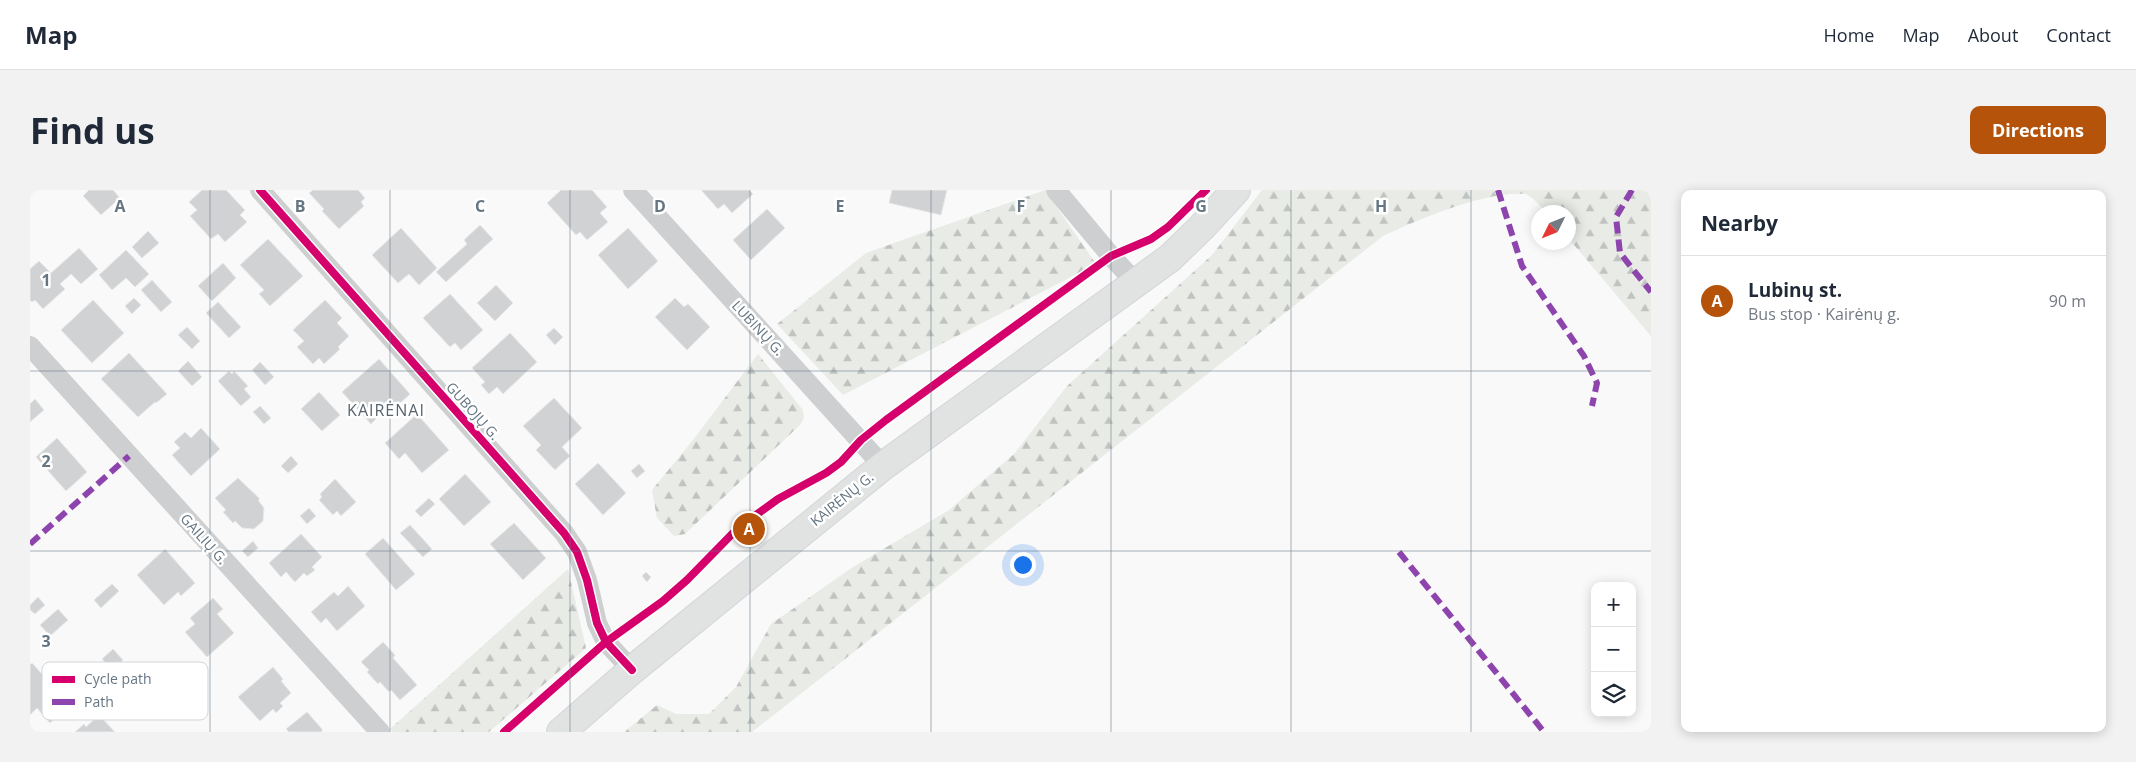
<!DOCTYPE html>
<html lang="en">
<head>
<meta charset="utf-8">
<style>
	body { margin:0; font-family:"Open Sans",sans-serif; background:#f2f2f3; color:#1f2937 }
	.controls { position:absolute; right:15px; bottom:15px; display:grid; overflow:hidden; border-radius:10px; box-shadow:0 2px 12px #0003 }
	.controls button { width:45px; height:45px; display:grid; place-items:center; padding:0; border:0; border-bottom:1px solid #e0e1e3; background:#fff; color:#1f2937; font:25px sans-serif }
	.compass { position:absolute; left:1501px; top:15px; width:45px; height:45px; border-radius:50%; background:#fff; box-shadow:0 2px 12px #0003; rotate:227deg }
	.you { position:absolute; left:992px; top:374px; width:18px; height:18px; margin:-12px; border:4px solid #fff; border-radius:50%; background:#1a73e8; box-shadow:0 0 0 8px #1a73e833 }
	.badge { display:grid; place-items:center; width:32px; height:32px; border-radius:50%; background:#b45309; color:#fff; font-size:16px; font-weight:700 }
	.pin { position:absolute; translate:-50% -50%; border:2px solid #fff; box-shadow:0 1px 5px #0006 }
	.list { margin:0; padding:0; list-style:none }
	h2 { display:flex; justify-content:space-between; align-items:center; height:65px; margin:0; padding:0 20px; font-size:21px }
	h2 small { font-size:16px; font-weight:400; color:#747a83 }
	.list li { display:grid; grid-template-columns:32px 1fr auto; gap:15px; align-items:center; box-sizing:border-box; height:90px; padding:0 20px; border-top:1px solid #e0e1e3 }
	.list b { display:block; font-size:19px; white-space:nowrap }
	.list p { margin:0; font-size:16px; white-space:nowrap; color:#747a83 }
	.list em { font-size:16px; font-style:normal; color:#747a83 }
	.icon { flex:none; width:28px; height:28px; fill:none; stroke:currentColor; stroke-width:2; stroke-linecap:round; stroke-linejoin:round }
	.map { position:relative; flex:none; width:1621px; height:542px; overflow:hidden; border-radius:10px }
	header { display:flex; align-items:center; gap:30px; box-sizing:border-box; height:70px; padding:0 25px; background:#fff; border-bottom:1px solid #e0e1e3 }
	header strong { font-size:24px }
	nav { display:flex; gap:28px; margin-inline-start:auto; font-size:18px }
	.intro { display:flex; align-items:center; justify-content:space-between; box-sizing:border-box; height:120px; padding:0 30px }
	h1 { margin:0; font-size:35px }
	.button { padding:12px 22px; border-radius:10px; background:#b45309; color:#fff; font-size:18px; font-weight:700 }
	main { display:flex; gap:30px; padding:0 30px }
	aside { flex:1; background:#fff; border-radius:10px; box-shadow:0 2px 12px #0003 }
	.map>svg:first-child { display:block }
	.forest { fill:url(#forest-firs) }
	.building { fill:#d0d2d3; stroke:#e8e8e8 }
	.lines { fill:none; stroke-linecap:round; stroke-linejoin:round }
	.secondary-casing { stroke:#d5d6d7; stroke-width:30 }
	.minor { stroke:#cecfd0; stroke-width:20 }
	.secondary { stroke:#e1e2e2; stroke-width:28 }
	.quiet { stroke:#8e44ad; stroke-width:6; stroke-dasharray:12 6; stroke-linecap:butt }
	.cycleway-casing { stroke:#fff; stroke-width:11 }
	.cycleway { stroke:#d6006c; stroke-width:8 }
	.grid { fill:none; stroke:#657683; stroke-width:1; stroke-opacity:0.55 }
	.labels { text-anchor:middle; stroke-width:5; stroke-linejoin:round; paint-order:stroke }
	.street-label { font-size:14px; fill:#657683; stroke:#fff }
	.quarter-label { font-size:16px; letter-spacing:1px; fill:#57646e; stroke:#fff }
	.key { fill:#fff; stroke:#d1d6da; stroke-width:1 }
	.key-label { font-size:14px; fill:#657683 }
	.grid-label { font-size:16px; text-anchor:middle; font-weight:bold; fill:#657683; stroke:#fff; stroke-width:5; stroke-linejoin:round; paint-order:stroke }
</style>
</head>
<body>
<header>
<strong>Map</strong>
<nav><a>Home</a><a>Map</a><a>About</a><a>Contact</a></nav>
</header>
<div class="intro"><h1>Find us</h1><a class="button">Directions</a></div>
<main>
<div class="map">
<svg width="1621" height="542" viewBox="0 0 1621 542">
	<defs>
		<pattern id="forest-firs" width="22" height="20" patternUnits="userSpaceOnUse" patternTransform="scale(1.25)"><rect width="22" height="20" fill="#e8ebe6"/><path d="M5 1l3.5 6h-7zM16 11l3.5 6h-7z" fill="#c0c3c0"/></pattern>
	</defs>
	<rect width="100%" height="100%" fill="#f9f9f9"/>
	<g class="forest">
		<path d="M 1015,0 L 1066,74 L 813,205 L 747,134 L 836,63 Z"/>
		<path d="M 1232,0 L 1621,0 L 1621,146 L 1539,49 L 1538,22 L 1516,22 C 1511,17 1503,7 1496,4 C 1457,0 1389,29 1353,46 L 722,542 L 594,542 L 627,515 L 646,524 L 679,524 L 706,497 L 741,434 L 823,377 L 919,320 L 984,264 L 1037,196 L 1182,65 Z"/>
		<path d="M 728,164 L 773,220 L 774,228 L 770,235 L 655,344 L 644,346 L 627,328 L 622,300 L 663,250 Z"/>
		<path d="M 538,379 L 556,458 L 459,542 L 363,542 L 360,539 Z"/>
	</g>
	<g class="building">
		<path d="M 59,0 L 83,0 L 90,8 L 71,25 L 53,6 Z"/>
		<path d="M 172,0 L 196,0 L 215,20 L 210,25 L 217,32 L 195,52 L 188,44 L 181,49 L 160,26 L 167,20 L 159,12 Z"/>
		<path d="M 283,0 L 328,0 L 335,8 L 331,12 L 334,16 L 309,39 L 292,21 L 294,19 L 279,3 Z"/>
		<path d="M 531,0 L 562,0 L 577,17 L 570,23 L 578,32 L 557,50 L 550,42 L 546,45 L 517,13 Z"/>
		<path d="M 671,0 L 719,0 L 723,4 L 702,23 L 694,14 L 688,19 Z"/>
		<path d="M 862,0 L 917,0 L 911,25 L 859,13 Z"/>
		<path d="M 737,19 L 755,38 L 721,70 L 703,50 Z"/>
		<path d="M 450,35 L 463,49 L 416,92 L 406,82 L 437,54 L 434,50 Z"/>
		<path d="M 371,38 L 407,78 L 389,95 L 379,84 L 368,93 L 342,65 Z"/>
		<path d="M 598,38 L 628,71 L 598,99 L 568,65 Z"/>
		<path d="M 118,41 L 129,53 L 112,68 L 102,57 Z"/>
		<path d="M 238,49 L 273,86 L 240,116 L 229,104 L 234,100 L 210,75 Z"/>
		<path d="M 49,58 L 68,79 L 51,94 L 41,84 L 30,94 L 35,99 L 13,119 L 5,110 L 2,112 L 0,110 L 0,79 L 9,71 L 21,83 Z"/>
		<path d="M 96,60 L 119,84 L 105,97 L 96,88 L 82,100 L 69,85 Z"/>
		<path d="M 193,73 L 206,88 L 182,111 L 168,96 Z"/>
		<path d="M 122,90 L 142,112 L 131,122 L 111,100 Z"/>
		<path d="M 466,95 L 483,113 L 465,131 L 447,113 Z"/>
		<path d="M 420,104 L 453,140 L 431,160 L 425,153 L 420,157 L 393,128 Z"/>
		<path d="M 104,108 L 111,115 L 102,124 L 95,116 Z"/>
		<path d="M 645,108 L 654,117 L 658,114 L 680,137 L 657,160 L 625,127 Z"/>
		<path d="M 63,110 L 94,143 L 62,173 L 31,140 Z"/>
		<path d="M 295,110 L 312,128 L 307,133 L 319,146 L 308,157 L 310,159 L 294,174 L 289,168 L 283,174 L 267,157 L 274,151 L 263,140 Z"/>
		<path d="M 188,112 L 211,137 L 199,148 L 176,123 Z"/>
		<path d="M 157,137 L 170,151 L 162,159 L 148,145 Z"/>
		<path d="M 524,138 L 533,147 L 525,155 L 516,145 Z"/>
		<path d="M 480,143 L 507,172 L 473,204 L 467,197 L 459,204 L 451,195 L 455,192 L 442,178 Z"/>
		<path d="M 99,163 L 137,204 L 126,213 L 125,212 L 108,227 L 71,189 Z"/>
		<path d="M 349,169 L 380,204 L 356,226 L 353,222 L 341,234 L 312,202 Z"/>
		<path d="M 158,171 L 172,187 L 162,196 L 148,181 Z"/>
		<path d="M 230,172 L 244,187 L 235,195 L 222,180 Z"/>
		<path d="M 199,181 L 202,184 L 204,181 L 218,196 L 214,199 L 221,207 L 211,216 L 188,191 Z"/>
		<path d="M 289,202 L 310,225 L 292,241 L 271,219 Z"/>
		<path d="M 524,208 L 552,238 L 532,257 L 540,266 L 525,280 L 506,260 L 511,255 L 493,236 Z"/>
		<path d="M 5,209 L 14,220 L 0,232 L 0,214 Z"/>
		<path d="M 230,216 L 241,228 L 234,234 L 223,222 Z"/>
		<path d="M 387,224 L 419,260 L 392,283 L 375,263 L 369,269 L 355,253 Z"/>
		<path d="M 171,238 L 190,259 L 161,286 L 142,265 L 150,258 L 144,252 L 155,242 L 161,248 Z"/>
		<path d="M 27,248 L 57,282 L 36,301 L 6,267 Z"/>
		<path d="M 261,266 L 268,274 L 258,283 L 251,276 Z"/>
		<path d="M 568,273 L 596,303 L 573,325 L 545,294 Z"/>
		<path d="M 609,274 L 615,281 L 607,288 L 601,281 Z"/>
		<path d="M 435,284 L 461,312 L 434,336 L 409,309 Z"/>
		<path d="M 208,288 L 230,309 L 228,310 L 234,318 L 233,331 L 224,339 L 212,338 L 205,331 L 203,333 L 193,322 L 196,320 L 185,308 Z"/>
		<path d="M 305,289 L 326,312 L 311,326 L 307,321 L 303,325 L 289,310 L 292,307 L 290,304 Z"/>
		<path d="M 399,308 L 405,314 L 391,327 L 385,321 Z"/>
		<path d="M 279,318 L 286,326 L 277,334 L 270,326 Z"/>
		<path d="M 484,333 L 516,368 L 493,390 L 460,354 Z"/>
		<path d="M 380,335 L 402,359 L 393,367 L 370,343 Z"/>
		<path d="M 271,344 L 292,367 L 282,377 L 285,380 L 277,386 L 274,383 L 265,392 L 256,382 L 251,387 L 239,373 Z"/>
		<path d="M 353,348 L 385,384 L 366,400 L 335,364 Z"/>
		<path d="M 223,351 L 228,358 L 218,367 L 212,361 Z"/>
		<path d="M 135,359 L 165,393 L 151,406 L 148,402 L 134,415 L 107,385 Z"/>
		<path d="M 616,382 L 621,387 L 617,392 L 612,386 Z"/>
		<path d="M 82,394 L 89,401 L 71,418 L 64,410 Z"/>
		<path d="M 318,396 L 335,416 L 307,441 L 296,428 L 291,433 L 281,422 L 304,402 L 308,406 Z"/>
		<path d="M 8,407 L 15,415 L 5,424 L 0,420 L 0,415 Z"/>
		<path d="M 183,408 L 193,419 L 187,424 L 204,443 L 177,467 L 155,442 L 165,434 L 160,428 Z"/>
		<path d="M 28,419 L 38,430 L 20,446 L 10,435 Z"/>
		<path d="M 353,452 L 365,465 L 363,468 L 387,495 L 370,510 L 361,500 L 359,502 L 350,492 L 348,494 L 337,482 L 339,480 L 331,472 Z"/>
		<path d="M 83,459 L 93,470 L 82,481 L 72,469 Z"/>
		<path d="M 2,473 L 40,515 L 20,533 L 7,518 L 0,525 L 0,475 Z"/>
		<path d="M 243,477 L 253,489 L 251,491 L 261,503 L 250,513 L 253,516 L 246,523 L 243,519 L 230,531 L 208,507 Z"/>
		<path d="M 277,522 L 292,539 L 292,542 L 259,542 L 256,539 Z"/>
		<path d="M 69,525 L 85,542 L 45,542 L 54,534 L 56,537 Z"/>
	</g>
	<g class="lines">
		<g class="secondary-casing">
			<path id="secondary" d="M 531,542 L 602,480 L 853,276 L 1140,68 L 1172,37 L 1206,0"/>
		</g>
		<g class="minor">
			<path d="M 230,0 L 534,343 L 547,362 L 557,390 L 567,433 L 576,452 L 602,480"/>
			<path d="M 603,0 L 853,276"/>
			<path d="M 1026,0 L 1081,66 L 1106,93"/>
			<path d="M 0,156 L 350,542"/>
		</g>
		<use href="#secondary" class="secondary"/>
		<g class="quiet">
			<path d="M 1468,0 L 1492,76 L 1554,166 L 1567,193 L 1562,216"/>
			<path d="M 1602,0 L 1586,27 L 1590,63 L 1621,102"/>
			<path d="M 0,354 L 99,266"/>
			<path d="M 1369,362 L 1514,542"/>
		</g>
		<g class="cycleway-casing">
			<g id="cycleway">
				<path d="M 230,0 L 534,343 L 547,362 L 557,390 L 567,433 L 576,452 L 602,480"/>
				<path d="M 474,542 L 576,452 L 633,411 L 657,390 L 708,338 L 748,309 L 796,283 L 811,272 L 831,250 L 856,230 L 1081,66 L 1121,49 L 1138,37 L 1176,0"/>
			</g>
		</g>
		<use href="#cycleway" class="cycleway"/>
	</g>
	<path class="grid" d="M 180,0 L 180,542M 360,0 L 360,542M 540,0 L 540,542M 720,0 L 720,542M 901,0 L 901,542M 1081,0 L 1081,542M 1261,0 L 1261,542M 1441,0 L 1441,542M 0,181 L 1621,181M 0,361 L 1621,361"/>
	<g class="labels">
		<g class="street-label">
			<text transform="translate(728 138) rotate(47)" y="5">LUBINŲ G.</text>
			<text transform="translate(443 221) rotate(48)" y="5">GUBOJŲ G.</text>
			<text transform="translate(812 309) rotate(-39)" y="5">KAIRĖNŲ G.</text>
			<text transform="translate(174 349) rotate(48)" y="5">GAILIŲ G.</text>
		</g>
		<g class="quarter-label">
			<text x="356" y="226">KAIRĖNAI</text>
		</g>
	</g>
	<rect x="12" y="472" width="166" height="58" rx="8" class="key"/>
	<rect x="22" y="486" width="23" height="7" fill="#d6006c"/>
	<rect x="22" y="509" width="23" height="6" fill="#8e44ad"/>
	<g class="key-label">
		<text x="54" y="494">Cycle path</text>
		<text x="54" y="517">Path</text>
	</g>
	<g class="grid-label">
		<text x="90" y="22">A</text>
		<text x="270" y="22">B</text>
		<text x="450" y="22">C</text>
		<text x="630" y="22">D</text>
		<text x="810" y="22">E</text>
		<text x="991" y="22">F</text>
		<text x="1171" y="22">G</text>
		<text x="1351" y="22">H</text>
		<text x="16" y="96">1</text>
		<text x="16" y="277">2</text>
		<text x="16" y="457">3</text>
	</g>
</svg>
<div class="controls">
<button>+</button>
<button>−</button>
<button><svg class="icon" aria-label="layers" viewBox="0 0 24 24"><path d="M12 4l9 5-9 5-9-5zM3 14l9 5 9-5"/></svg></button>
</div>
<svg class="compass" viewBox="-18 -18 36 36"><path d="M0-13l5 13h-10z" fill="#e53935"/><path d="M0 13l5-13h-10z" fill="#747a83"/></svg>
<div class="you"></div>
<div class="pin badge" style="left:719px;top:339px">A</div>
</div>
<aside>
<h2>Nearby<small></small></h2>
<ul class="list">
<li><span class="badge">A</span><div><b>Lubinų st.</b><p>Bus stop · Kairėnų g.</p></div><em>90 m</em></li>
</ul>
</aside>
</main>
</body>
</html>
